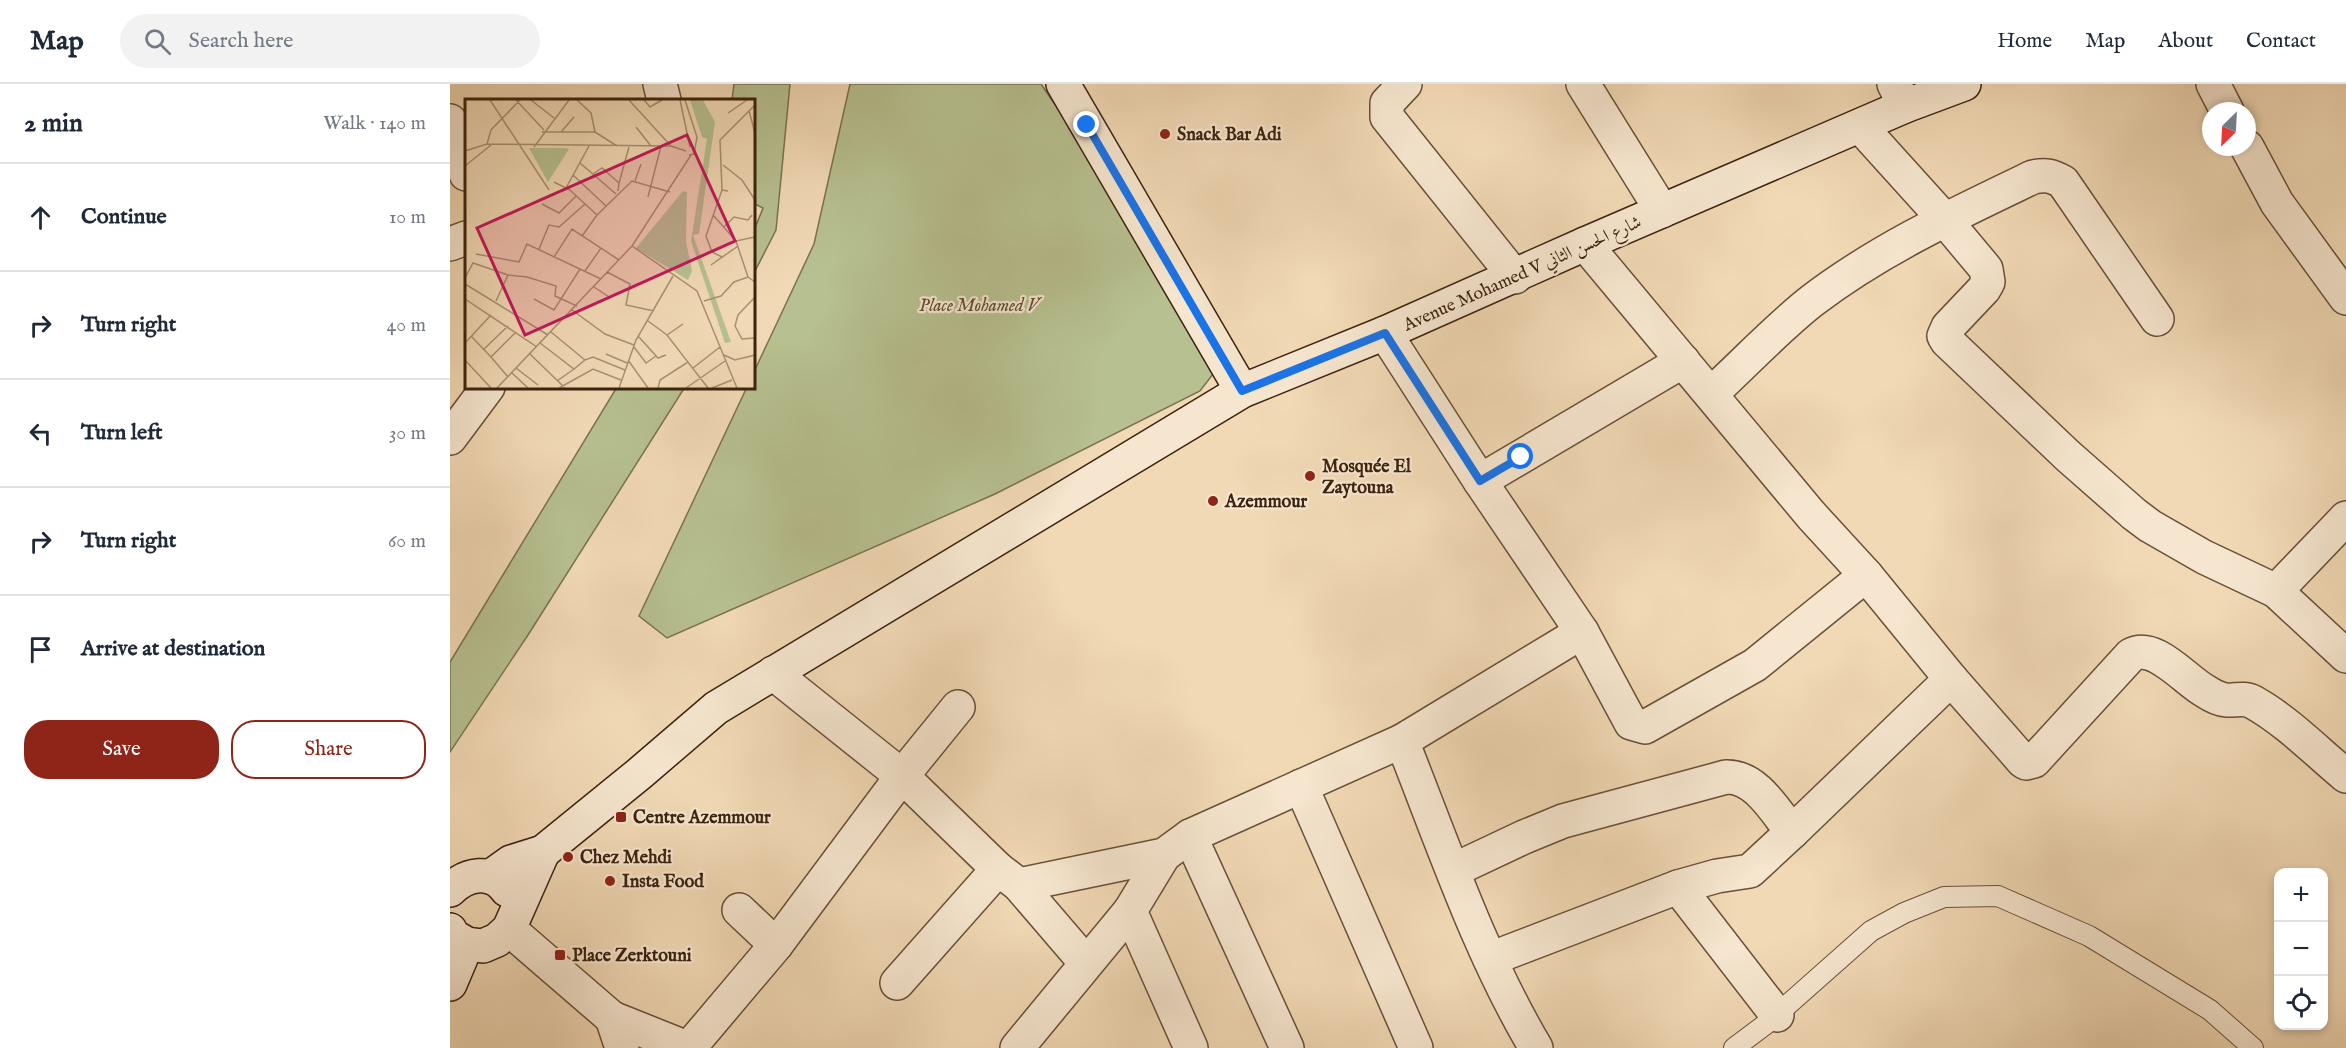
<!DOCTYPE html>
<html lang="en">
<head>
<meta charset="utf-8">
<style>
	body { margin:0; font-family:"IM FELL English",Amiri,serif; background:#f2f2f3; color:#1f2937 }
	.controls { position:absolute; right:18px; bottom:18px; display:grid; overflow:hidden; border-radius:12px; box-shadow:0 3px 9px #0003 }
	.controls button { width:54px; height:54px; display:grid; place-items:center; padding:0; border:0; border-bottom:2px solid #e0e1e3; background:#fff; color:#1f2937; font:30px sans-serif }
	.compass { position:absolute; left:1752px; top:18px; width:54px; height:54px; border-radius:50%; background:#fff; box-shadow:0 3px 9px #0003; rotate:204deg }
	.stop { position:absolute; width:18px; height:18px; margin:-14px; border:4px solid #1a73e8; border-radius:50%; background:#fff }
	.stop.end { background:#1a73e8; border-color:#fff; box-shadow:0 2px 6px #0008 }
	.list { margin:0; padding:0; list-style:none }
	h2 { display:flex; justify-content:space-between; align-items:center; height:78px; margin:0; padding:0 24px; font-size:26px }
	h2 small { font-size:20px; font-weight:400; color:#747a83 }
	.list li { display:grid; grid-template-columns:39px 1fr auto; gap:18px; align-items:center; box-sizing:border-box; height:108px; padding:0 24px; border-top:2px solid #e0e1e3 }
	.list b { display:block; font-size:22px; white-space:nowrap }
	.list em { font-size:20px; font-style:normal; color:#747a83 }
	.actions { display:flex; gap:12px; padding:18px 24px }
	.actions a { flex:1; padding:14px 0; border:2px solid #8f2418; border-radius:24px; text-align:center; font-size:21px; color:#8f2418 }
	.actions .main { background:#8f2418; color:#fff }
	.icon { flex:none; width:33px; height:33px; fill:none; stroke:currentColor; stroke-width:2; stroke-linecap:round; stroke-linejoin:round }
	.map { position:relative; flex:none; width:1896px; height:964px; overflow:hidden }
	header { display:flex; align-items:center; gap:36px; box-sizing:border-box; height:84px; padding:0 30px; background:#fff; border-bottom:2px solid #e0e1e3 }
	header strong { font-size:28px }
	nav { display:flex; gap:33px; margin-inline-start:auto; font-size:21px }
	.search { width:420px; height:54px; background:#f2f2f3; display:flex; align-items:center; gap:15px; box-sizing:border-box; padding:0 21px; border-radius:33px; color:#747a83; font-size:22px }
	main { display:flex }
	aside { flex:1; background:#fff }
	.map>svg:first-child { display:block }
	.green { fill:#b7c090; stroke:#7a7250; stroke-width:1.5 }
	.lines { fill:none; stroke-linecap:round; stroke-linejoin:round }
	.lane-casing { stroke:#695038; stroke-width:22 }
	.street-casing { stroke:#695038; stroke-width:36 }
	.secondary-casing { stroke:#3c230f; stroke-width:36 }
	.lane { stroke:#f6e6cf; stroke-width:20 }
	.street { stroke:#f6e6cf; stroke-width:33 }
	.secondary { stroke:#f6e6cf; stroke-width:33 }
	.route { stroke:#1a73e8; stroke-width:8 }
	.poi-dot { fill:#8f2418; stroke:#f6e6cf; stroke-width:2 }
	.labels { text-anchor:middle; stroke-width:4.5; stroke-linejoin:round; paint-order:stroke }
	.poi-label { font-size:18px; font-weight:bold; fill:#3c230f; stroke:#f6e6cf; text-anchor:start }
	.street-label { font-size:18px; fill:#3c230f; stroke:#f6e6cf }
	.park-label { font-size:18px; font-style:italic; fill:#5b4a2f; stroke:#f6e6cf }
	.inset-road { fill:none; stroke:#a99073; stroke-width:1.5 }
	.view { fill:#c2185b; fill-opacity:0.15; stroke:#c2185b; stroke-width:3 }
	.inset-edge { fill:none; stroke:#3c230f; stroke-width:3 }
</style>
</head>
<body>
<header>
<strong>Map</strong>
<div class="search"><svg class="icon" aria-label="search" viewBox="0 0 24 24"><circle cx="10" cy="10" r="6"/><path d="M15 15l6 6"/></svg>Search here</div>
<nav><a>Home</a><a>Map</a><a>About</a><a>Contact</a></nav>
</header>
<main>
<aside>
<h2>2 min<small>Walk · 140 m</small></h2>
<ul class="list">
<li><svg class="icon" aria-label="ahead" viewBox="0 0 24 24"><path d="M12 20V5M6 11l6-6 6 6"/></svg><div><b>Continue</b></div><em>10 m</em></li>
<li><svg class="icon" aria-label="right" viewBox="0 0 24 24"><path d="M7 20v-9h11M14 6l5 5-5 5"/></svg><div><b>Turn right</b></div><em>40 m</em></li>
<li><svg class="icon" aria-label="left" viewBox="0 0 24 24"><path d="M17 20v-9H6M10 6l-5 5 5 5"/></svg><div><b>Turn left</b></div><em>30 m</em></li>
<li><svg class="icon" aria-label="right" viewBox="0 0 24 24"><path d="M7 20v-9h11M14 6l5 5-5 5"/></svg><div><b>Turn right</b></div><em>60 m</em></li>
<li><svg class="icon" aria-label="arrive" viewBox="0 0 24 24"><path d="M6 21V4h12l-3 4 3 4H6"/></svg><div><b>Arrive at destination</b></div></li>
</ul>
<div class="actions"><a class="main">Save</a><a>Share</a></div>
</aside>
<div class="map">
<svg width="1896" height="964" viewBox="0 0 1896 964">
	<rect width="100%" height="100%" fill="#f1d9b5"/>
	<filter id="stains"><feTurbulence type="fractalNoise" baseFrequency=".00333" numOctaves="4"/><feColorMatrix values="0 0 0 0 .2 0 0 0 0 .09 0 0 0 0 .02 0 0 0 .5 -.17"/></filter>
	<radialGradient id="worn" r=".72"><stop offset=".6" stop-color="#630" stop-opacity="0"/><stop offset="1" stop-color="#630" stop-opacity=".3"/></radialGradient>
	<g class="green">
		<path d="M 284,0 L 340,0 L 326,146 L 303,191 L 303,149 L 313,124 L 303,119 L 303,16 L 282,16 Z"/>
		<path d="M 400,0 L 591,0 L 760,249 L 770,281 L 750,307 L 545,410 L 217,554 L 189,532 L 297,303 L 303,303 L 303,290 L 364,160 Z"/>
		<path d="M 167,303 L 235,303 L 78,551 L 0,668 L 0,578 Z"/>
	</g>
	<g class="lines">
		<g class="lane-casing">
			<path id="lane" d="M 1284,964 L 1316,940 L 1421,847 L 1454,829 L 1494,813 L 1548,812 L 1639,852 L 1760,926 L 1803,964"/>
		</g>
		<g class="street-casing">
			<g id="street">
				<path d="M 210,0 L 214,16"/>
				<path d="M 955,0 L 937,19 L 937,33 L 1065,193"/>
				<path d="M 1133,0 L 1212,127"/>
				<path d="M 1444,0 L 1455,22"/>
				<path d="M 1763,0 L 1777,27"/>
				<path d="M 0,37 L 16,90"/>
				<path d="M 1410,42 L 1495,136 L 1536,185 L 1538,198 L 1534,205 L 1498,243 L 1494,252 L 1497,257 L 1618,372 L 1684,430 L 1700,442 L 1754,473 L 1826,507 L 1896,572"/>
				<path d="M 1797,63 L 1827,119 L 1896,214"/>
				<path d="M 0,160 L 16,154"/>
				<path d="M 1135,160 L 1361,431 L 1416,491 L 1501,595 L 1573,677 L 1576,679 L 1584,677 L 1681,571 C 1705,558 1735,596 1755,607 C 1761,611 1768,615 1776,616 C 1785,617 1794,613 1803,618 C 1837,637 1866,667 1896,692"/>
				<path d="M 935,249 L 1030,397 L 1132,548 L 1181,639 L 1195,643 L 1305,581 L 1416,491"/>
				<path d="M 1261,310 C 1294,280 1328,243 1363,216 C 1430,165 1508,129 1583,93 C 1596,90 1602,92 1613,98 L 1707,235"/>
				<path d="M 0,354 L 38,303"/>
				<path d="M 1030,397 L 1233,277"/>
				<path d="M 1826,507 L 1896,434"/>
				<path d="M 323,589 L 452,692 L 548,785 L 569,801 L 714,771 L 740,752 L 952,657 C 993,760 1029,868 1086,964"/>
				<path d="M 952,657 L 1132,548"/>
				<path d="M 851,702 L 966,964"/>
				<path d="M 740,752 L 837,964"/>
				<path d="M 714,771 L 680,827 L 741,964"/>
				<path d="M 1004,786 L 1074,753 L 1113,737 L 1276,693 C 1306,692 1325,727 1342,748 L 1501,595"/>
				<path d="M 569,801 L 636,879"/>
				<path d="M 1228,803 L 1267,792 L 1300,787 L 1342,748"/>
				<path d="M 289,826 L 326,861"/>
				<path d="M 59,845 L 162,934 L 172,964"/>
				<path d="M 1040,875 L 1228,803 L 1327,931"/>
				<path d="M 447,899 L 548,785"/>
				<path d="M 162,934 L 237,964"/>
				<path d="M 239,964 L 326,861 L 452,692 L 508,623"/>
				<path d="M 567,964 L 680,827"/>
			</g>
		</g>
		<g class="secondary-casing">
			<g id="secondary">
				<path d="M 613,0 L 792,307"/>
				<path d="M 40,793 L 61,778 L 93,768 L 189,690 L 266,624 L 792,307 L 935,249 L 1135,160 L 1455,22 L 1514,0"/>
				<path d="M 0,806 C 16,790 42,784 57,806"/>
				<path d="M 0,846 L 3,852 L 17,860 L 33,862 L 47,856 L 59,845 L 93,768"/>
				<path d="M 0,900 L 17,860"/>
			</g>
		</g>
		<use href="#lane" class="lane"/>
		<use href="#street" class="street"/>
		<use href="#secondary" class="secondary"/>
	</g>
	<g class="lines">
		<path class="route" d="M 637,41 L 792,307 L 935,249 L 1030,397 L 1071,373"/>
	</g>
	<g class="poi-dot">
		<circle cx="715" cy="50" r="6"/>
		<circle cx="860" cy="392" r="6"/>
		<circle cx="763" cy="417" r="6"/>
		<rect x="165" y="727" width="12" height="12" rx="3"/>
		<circle cx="118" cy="773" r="6"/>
		<circle cx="160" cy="797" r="6"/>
		<rect x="104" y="865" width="12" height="12" rx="3"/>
	</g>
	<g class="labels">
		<g class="poi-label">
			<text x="727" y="56">Snack Bar Adi</text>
			<text x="872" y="388">Mosquée El<tspan x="872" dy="21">Zaytouna</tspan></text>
			<text x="775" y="423">Azemmour</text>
			<text x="183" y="739">Centre Azemmour</text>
			<text x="130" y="779">Chez Mehdi</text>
			<text x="172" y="803">Insta Food</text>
			<text x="122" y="877">Place Zerktouni</text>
		</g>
		<g class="street-label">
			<text transform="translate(1072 189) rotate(-24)" y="6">Avenue Mohamed V شارع الحسن الثاني</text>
		</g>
		<g class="park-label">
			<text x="529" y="227">Place Mohamed V</text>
		</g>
	</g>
	<g transform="translate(15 15)">
		<rect width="290" height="290" fill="#f1d9b5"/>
		<path d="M 225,1 L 238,1 L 250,23 L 234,135 L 228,136 L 266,243 L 260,244 L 226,142 L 242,40 L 237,38 ZM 64,49 L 100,49 L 104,50 L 83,83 ZM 218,92 L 222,93 L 221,142 L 227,172 L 223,181 L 171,149 Z" fill="#b7c090"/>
		<path class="inset-road" d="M 25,1 L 84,91M 51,1 L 79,31M 66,1 L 89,19M 112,1 L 126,14 L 130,33M 164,1 L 206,47 L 221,52M 179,1 L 185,8 L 197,1M 215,1 L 225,48M 220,1 L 232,38 L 229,55 L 224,56M 284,12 L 290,34M 263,14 L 282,1M 171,28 L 186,47M 77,33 L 130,33 L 152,47M 96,33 L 109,18M 22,45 L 26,31 L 55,1M 69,48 L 104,1M 0,52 L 22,45 L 206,47M 115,64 L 151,95M 258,66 L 277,81 L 290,101M 0,67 L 26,46M 128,75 L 137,69 L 154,84 L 153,92M 108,76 L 141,107M 170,82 L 176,65M 89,83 L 105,91 L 132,116 L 167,82 L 205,93M 154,84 L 164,48M 101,89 L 124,47M 257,91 L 241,137 L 247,153 L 257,158M 263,92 L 257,91 L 255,41 L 290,6M 183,98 L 196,47M 77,105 L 94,114 L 111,97M 248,116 L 271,142 L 290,138M 259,128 L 269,118 L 283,121 L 287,116M 117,137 L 132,116M 271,142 L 283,178M 167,147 L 226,56M 74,150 L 84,126 L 94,128 L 120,105M 11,155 L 54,163 L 62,145 L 136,180M 89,158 L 107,130 L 154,161M 246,166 L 273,147M 120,172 L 136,149M 142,173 L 165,185 L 161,206 L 189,212M 0,179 L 8,164 L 43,176 L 62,178 L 91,187 L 90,197 L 112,207M 0,185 L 83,236M 129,188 L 144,198M 290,198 L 273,216 L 270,227 L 277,240 L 290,239M 0,200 L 72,248M 69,200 L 89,211 L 115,170M 31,202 L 43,176M 239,202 L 256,197 L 269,183 L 283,178 L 290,183M 107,211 L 140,235 L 169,246M 183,222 L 202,236 L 243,289M 86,233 L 120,261 L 128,258 L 160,271M 202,236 L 218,225M 6,237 L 26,258M 173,237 L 193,259 L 201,256M 0,244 L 26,216M 75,244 L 109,270 L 120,261M 169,248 L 181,264 L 191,257M 18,251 L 43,227M 65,255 L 100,289M 141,255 L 162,264M 259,256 L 270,261 L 290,256M 0,261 L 26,289M 163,261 L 183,289M 51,269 L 73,286M 228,269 L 255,248M 47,274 L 63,289M 43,278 L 26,258 L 51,233M 92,282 L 109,270M 32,289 L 167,147 L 232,192 L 272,289M 94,289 L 128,270 L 156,281M 154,289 L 171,241 L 208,177M 193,289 L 195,281 L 223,263M 221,289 L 260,262M 247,289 L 267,281"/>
		<path class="view" d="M 222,36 L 270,142 L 60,236 L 12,129 Z"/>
		<rect width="290" height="290" class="inset-edge"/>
	</g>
	<rect width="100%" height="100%" filter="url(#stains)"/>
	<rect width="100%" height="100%" fill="url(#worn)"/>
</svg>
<div class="controls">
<button>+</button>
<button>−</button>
<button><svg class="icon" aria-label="locate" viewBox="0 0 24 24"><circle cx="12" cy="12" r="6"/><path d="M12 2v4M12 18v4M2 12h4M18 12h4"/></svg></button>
</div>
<svg class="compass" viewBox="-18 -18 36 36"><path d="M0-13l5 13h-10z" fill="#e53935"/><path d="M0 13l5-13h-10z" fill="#747a83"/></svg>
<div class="stop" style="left:1071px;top:373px"></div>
<div class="stop end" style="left:637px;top:41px"></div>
</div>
</main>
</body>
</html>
